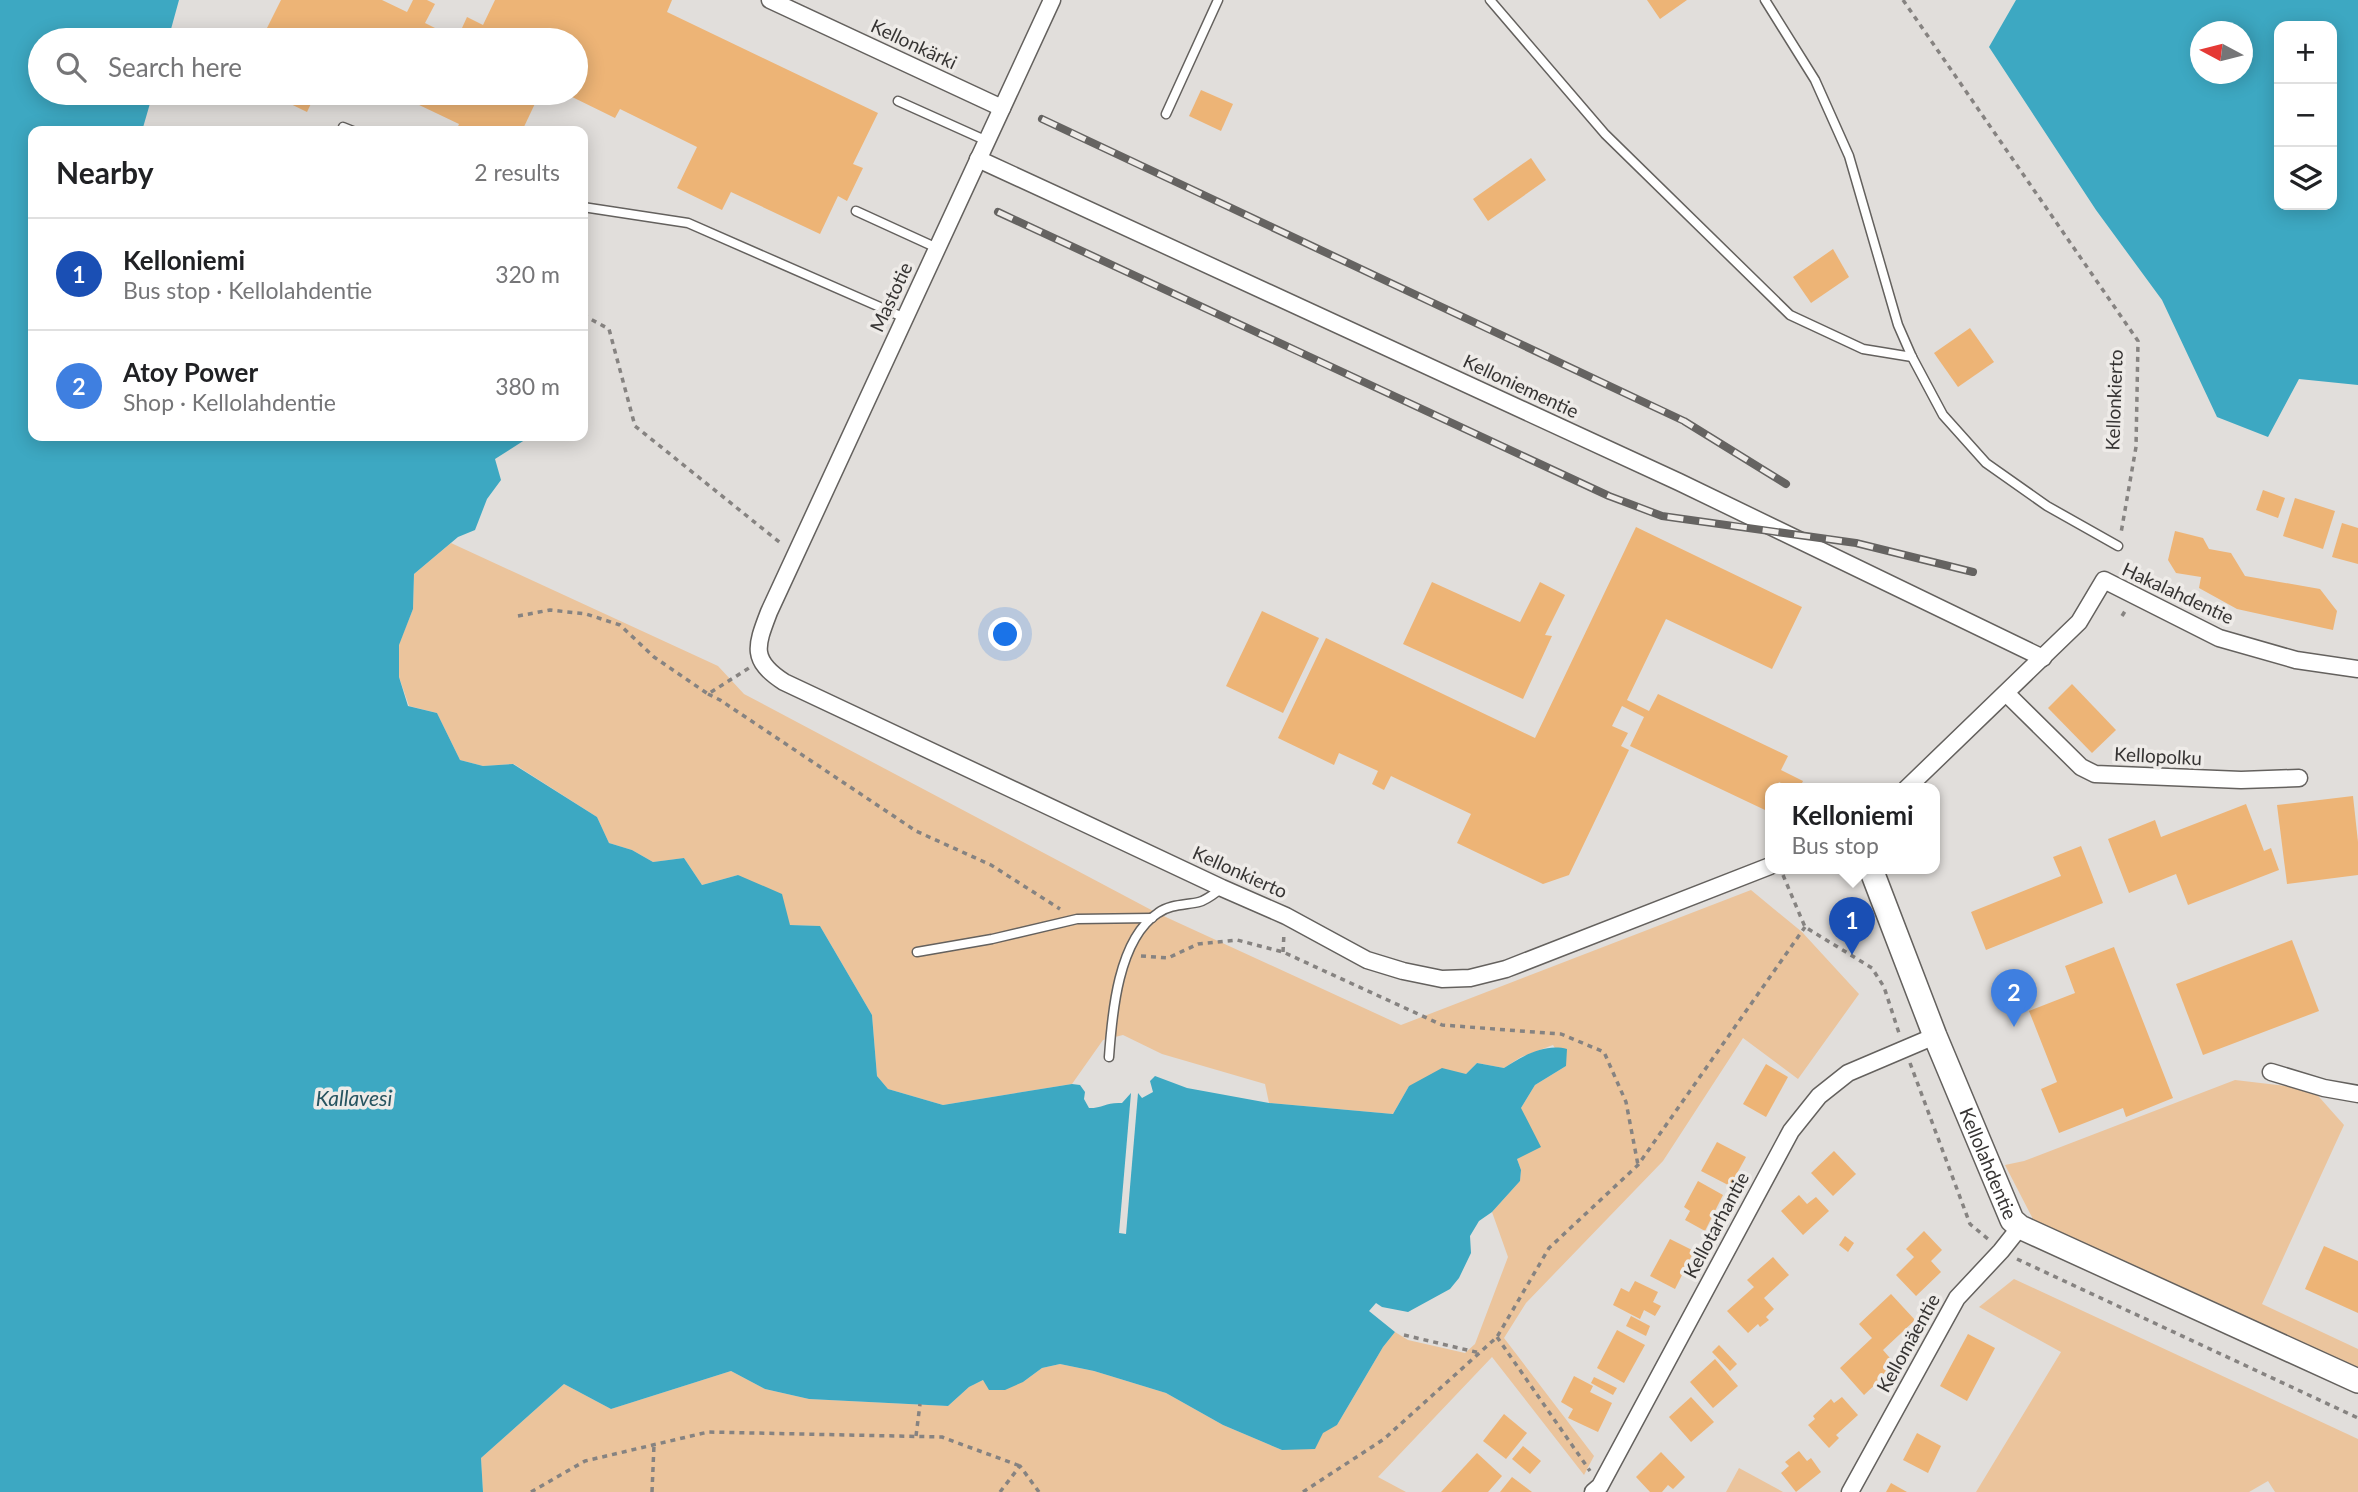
<!DOCTYPE html>
<html lang="en">
<head>
<meta charset="utf-8">
<style>
	body { margin:0; font-family:Lato,sans-serif; background:#f2f2f2; color:#202124 }
	.controls { position:absolute; right:21px; top:21px; display:grid; overflow:hidden; border-radius:14px; box-shadow:0 4px 18px #0003 }
	.controls button { width:63px; height:63px; display:grid; place-items:center; padding:0; border:0; border-bottom:2px solid #e0e0e0; background:#fff; color:#202124; font:35px sans-serif }
	.compass { position:absolute; left:2190px; top:21px; width:63px; height:63px; border-radius:50%; background:#fff; box-shadow:0 4px 18px #0003; rotate:277deg }
	.you { position:absolute; left:1006px; top:635px; width:24px; height:24px; margin:-18px; border:5px solid #fff; border-radius:50%; background:#1a73e8; box-shadow:0 0 0 10px #1a73e833 }
	.badge { display:grid; place-items:center; width:46px; height:46px; border-radius:50%; background:#2563eb; color:#fff; font-size:23px; font-weight:700 }
	.pin { position:absolute; translate:-50% -58px; filter:drop-shadow(0 2px 4px #0008) }
	.pin::after { content:''; position:absolute; top:37px; width:24px; height:21px; background:inherit; clip-path:polygon(0 0,100% 0,50% 100%) }
	.popup { position:absolute; left:1765px; top:783px; width:175px; height:91px; box-sizing:border-box; display:grid; place-content:center; border-radius:14px; background:#fff; filter:drop-shadow(0 2px 5px #0005); font-size:23px; white-space:nowrap; color:#757577 }
	.popup b { font-size:26px; color:#202124 }
	.popup::after { content:''; position:absolute; left:50%; top:100%; margin-left:-14px; border:14px solid transparent; border-top-color:#fff }
	.list { margin:0; padding:0; list-style:none }
	h2 { display:flex; justify-content:space-between; align-items:center; height:91px; margin:0; padding:0 28px; font-size:30px }
	h2 small { font-size:23px; font-weight:400; color:#757577 }
	.list li { display:grid; grid-template-columns:46px 1fr auto; gap:21px; align-items:center; box-sizing:border-box; height:112px; padding:0 28px; border-top:2px solid #e0e0e0 }
	.list b { display:block; font-size:26px; white-space:nowrap }
	.list p { margin:0; font-size:23px; white-space:nowrap; color:#757577 }
	.list em { font-size:23px; font-style:normal; color:#757577 }
	.icon { flex:none; width:38px; height:38px; fill:none; stroke:currentColor; stroke-width:2; stroke-linecap:round; stroke-linejoin:round }
	.map { position:relative; flex:none; width:2358px; height:1492px; overflow:hidden }
	.search { position:absolute; background:#fff; box-shadow:0 4px 18px #0003; left:28px; top:28px; width:560px; height:77px; display:flex; align-items:center; gap:18px; box-sizing:border-box; padding:0 24px; border-radius:38px; color:#757577; font-size:26px }
	.panel { position:absolute; background:#fff; box-shadow:0 4px 18px #0003; left:28px; top:126px; width:560px; height:315px; border-radius:14px }
	.map>svg:first-child { display:block }
	.green { fill:#ebc49c }
	.water { fill:#3da8c2; fill-rule:evenodd }
	.pier { fill:#e1dedb }
	.building { fill:#edb476 }
	.lines { fill:none; stroke-linecap:round; stroke-linejoin:round }
	.lane-casing { stroke:#64615e; stroke-width:11 }
	.street-casing { stroke:#64615e; stroke-width:19 }
	.secondary-casing { stroke:#64615e; stroke-width:26 }
	.path { stroke:#868381; stroke-width:3.5; stroke-dasharray:5 5; stroke-linecap:butt }
	.lane { stroke:#fff; stroke-width:8 }
	.street { stroke:#fff; stroke-width:16 }
	.secondary { stroke:#fff; stroke-width:23 }
	.rail-casing { stroke:#656361; stroke-width:8 }
	.rail { stroke:#eeebe8; stroke-width:5; stroke-dasharray:16; stroke-linecap:butt }
	.labels { text-anchor:middle; stroke-width:7; stroke-linejoin:round; paint-order:stroke }
	.street-label { font-size:19px; fill:#363433; stroke:#eeebe8 }
	.water-label { font-size:21px; font-style:italic; fill:#275460; stroke:#eeebe8 }
</style>
</head>
<body>
<div class="map">
<svg width="2358" height="1492" viewBox="0 0 2358 1492">
	<rect width="100%" height="100%" fill="#e1dedb"/>
	<g class="green">
		<path d="M 451,543 L 718,666 L 744,694 L 1157,913 L 1401,1025 L 1751,890 L 1802,932 L 1859,994 L 1798,1079 L 1743,1038 L 1663,1161 L 1526,1303 L 1504,1338 L 1594,1456 L 1584,1475 L 1492,1357 L 1378,1477 L 1406,1492 L 483,1492 L 481,1458 L 564,1384 L 611,1409 L 731,1371 L 765,1389 L 809,1399 L 948,1406 L 969,1387 L 983,1380 L 1023,1382 L 1042,1368 L 1060,1364 L 1094,1371 L 1166,1393 L 1223,1425 L 1282,1450 L 1337,1425 L 1383,1347 L 1395,1332 L 1408,1340 L 1465,1353 L 1475,1344 L 1508,1257 L 1492,1212 L 1520,1181 L 1521,1170 L 1517,1159 L 1521,1108 L 1535,1085 L 1566,1066 L 1553,1045 L 1521,1057 L 1504,1068 L 1477,1063 L 1466,1074 L 1409,1086 L 1393,1114 L 1269,1103 L 1265,1084 L 1162,1054 L 1123,1035 L 1103,1040 L 1072,1084 L 943,1105 L 888,1089 L 877,1076 L 872,1015 L 820,926 L 790,925 L 738,875 L 702,885 L 684,858 L 653,862 L 632,850 L 609,843 L 597,817 L 514,764 L 483,766 L 460,760 L 437,713 L 409,706 L 399,677 L 399,644 L 413,609 L 414,574 Z"/>
		<path d="M 2235,1080 L 2312,1089 L 2344,1125 L 2262,1304 L 2358,1349 L 2358,1370 L 2034,1221 L 2005,1165 L 2024,1161 Z"/>
		<path d="M 2014,1279 L 2358,1439 L 2358,1492 L 2275,1492 L 2268,1481 L 2249,1492 L 1976,1492 L 2061,1352 L 1979,1307 Z"/>
		<path d="M 1739,1468 L 1783,1492 L 1726,1492 Z"/>
	</g>
	<g class="water">
		<path d="M 0,0 L 179,0 L 168,40 L 40,40 L 40,93 L 153,93 L 142,131 L 33,131 L 33,436 L 531,436 L 495,459 L 501,480 L 487,499 L 475,530 L 458,537 L 414,574 L 413,609 L 399,645 L 399,677 L 408,706 L 437,713 L 460,760 L 483,766 L 513,764 L 597,817 L 609,843 L 632,850 L 653,862 L 684,858 L 702,885 L 738,875 L 782,894 L 790,925 L 820,926 L 872,1015 L 877,1076 L 888,1089 L 943,1105 L 1072,1084 L 1080,1085 L 1085,1092 L 1084,1099 L 1089,1108 C 1104,1108 1106,1102 1122,1103 L 1131,1093 L 1138,1093 L 1142,1098 L 1153,1092 L 1150,1081 L 1155,1076 L 1187,1088 L 1269,1103 L 1393,1114 L 1409,1086 L 1442,1068 L 1466,1074 L 1477,1063 L 1504,1068 C 1522,1056 1545,1043 1567,1049 L 1566,1066 L 1535,1085 L 1521,1108 L 1541,1147 L 1517,1159 L 1521,1170 L 1520,1181 L 1492,1212 L 1479,1221 L 1470,1236 L 1471,1253 L 1459,1278 L 1450,1289 L 1408,1312 L 1382,1307 L 1376,1303 L 1369,1311 L 1395,1332 L 1383,1347 L 1337,1425 L 1323,1433 L 1315,1449 L 1282,1450 L 1223,1425 L 1166,1393 L 1094,1371 L 1060,1364 L 1042,1368 L 1023,1382 L 1005,1390 L 989,1390 L 983,1380 L 969,1387 L 948,1406 L 809,1399 L 765,1389 L 731,1371 L 611,1409 L 564,1384 L 481,1458 L 483,1492 L 0,1492 Z"/>
		<path d="M 2016,0 L 2358,0 L 2358,385 L 2299,379 L 2268,437 L 2217,417 L 2162,300 L 2096,210 L 1989,47 ZM 2279,26 L 2332,26 L 2332,205 L 2279,205 ZM 2200,32 L 2242,32 L 2242,74 L 2200,74 Z"/>
	</g>
	<path class="pier" d="M 1131,1093 L 1138,1093 L 1126,1234 L 1119,1233 Z"/>
	<g class="building">
		<path d="M 281,0 L 382,0 L 407,12 L 413,0 L 427,0 L 435,4 L 425,23 L 457,39 L 467,17 L 483,25 L 495,0 L 672,0 L 667,12 L 878,113 L 853,164 L 863,168 L 847,201 L 838,196 L 820,234 L 731,192 L 722,210 L 677,188 L 697,147 L 620,109 L 615,118 L 564,93 L 576,93 L 576,40 L 261,40 Z"/>
		<path d="M 1647,0 L 1687,0 L 1660,19 Z"/>
		<path d="M 1201,90 L 1233,104 L 1221,131 L 1189,116 Z"/>
		<path d="M 268,93 L 316,93 L 307,112 Z"/>
		<path d="M 394,93 L 540,93 L 522,131 L 456,131 L 459,124 Z"/>
		<path d="M 1531,158 L 1546,180 L 1488,221 L 1473,199 Z"/>
		<path d="M 1833,249 L 1849,277 L 1811,303 L 1793,277 Z"/>
		<path d="M 1970,328 L 1994,362 L 1958,387 L 1934,353 Z"/>
		<path d="M 2263,490 L 2285,498 L 2278,518 L 2256,510 Z"/>
		<path d="M 2295,498 L 2335,511 L 2323,549 L 2283,536 Z"/>
		<path d="M 2342,523 L 2358,528 L 2358,564 L 2332,557 Z"/>
		<path d="M 1636,527 L 1802,607 L 1772,669 L 1666,619 L 1627,700 L 1649,711 L 1658,694 L 1788,756 L 1781,770 L 1803,781 L 1799,789 L 1793,789 L 1779,782 L 1775,789 L 1770,789 L 1770,800 L 1765,810 L 1630,746 L 1644,717 L 1622,706 L 1612,726 L 1628,733 L 1621,746 L 1629,750 L 1569,875 L 1543,884 L 1457,843 L 1471,814 L 1391,776 L 1384,790 L 1372,784 L 1378,771 L 1339,753 L 1334,765 L 1278,738 L 1326,638 L 1535,738 Z"/>
		<path d="M 2175,531 L 2203,538 L 2209,549 L 2231,553 L 2245,576 L 2320,589 L 2337,611 L 2333,630 L 2237,609 L 2199,588 L 2201,577 L 2176,573 L 2168,560 Z"/>
		<path d="M 1432,582 L 1520,622 L 1540,582 L 1565,595 L 1545,635 L 1552,636 L 1523,699 L 1403,644 Z"/>
		<path d="M 1262,611 L 1319,638 L 1283,713 L 1226,686 Z"/>
		<path d="M 2072,684 L 2116,730 L 2092,753 L 2048,708 Z"/>
		<path d="M 2353,796 L 2358,842 L 2358,875 L 2287,884 L 2277,805 Z"/>
		<path d="M 2246,804 L 2264,851 L 2271,848 L 2279,870 L 2188,905 L 2176,874 L 2129,893 L 2108,839 L 2155,820 L 2161,837 Z"/>
		<path d="M 2081,846 L 2103,903 L 1986,950 L 1971,912 L 2061,876 L 2053,857 Z"/>
		<path d="M 2292,940 L 2319,1011 L 2203,1055 L 2176,984 Z"/>
		<path d="M 2114,947 L 2173,1098 L 2126,1117 L 2123,1108 L 2059,1133 L 2041,1089 L 2057,1082 L 2029,1011 L 2075,993 L 2065,966 Z"/>
		<path d="M 1766,1064 L 1788,1077 L 1766,1117 L 1743,1104 Z"/>
		<path d="M 1717,1142 L 1746,1157 L 1730,1186 L 1701,1171 Z"/>
		<path d="M 1834,1151 L 1856,1174 L 1833,1196 L 1811,1173 Z"/>
		<path d="M 1698,1181 L 1723,1195 L 1705,1231 L 1685,1220 L 1690,1211 L 1684,1207 Z"/>
		<path d="M 1799,1195 L 1807,1204 L 1816,1197 L 1829,1211 L 1803,1235 L 1781,1211 Z"/>
		<path d="M 1924,1231 L 1942,1250 L 1931,1261 L 1941,1272 L 1916,1296 L 1896,1275 L 1914,1257 L 1906,1249 Z"/>
		<path d="M 1845,1236 L 1854,1243 L 1848,1252 L 1839,1245 Z"/>
		<path d="M 1670,1239 L 1694,1251 L 1675,1289 L 1650,1276 Z"/>
		<path d="M 2324,1246 L 2358,1261 L 2358,1313 L 2305,1289 Z"/>
		<path d="M 1773,1257 L 1789,1275 L 1764,1298 L 1774,1309 L 1766,1317 L 1769,1320 L 1760,1327 L 1758,1324 L 1748,1333 L 1727,1311 L 1754,1287 L 1747,1280 Z"/>
		<path d="M 1635,1281 L 1658,1292 L 1653,1302 L 1661,1306 L 1655,1316 L 1644,1310 L 1640,1319 L 1613,1305 L 1621,1288 L 1629,1292 Z"/>
		<path d="M 1891,1294 L 1915,1320 L 1883,1350 L 1896,1365 L 1864,1395 L 1840,1368 L 1872,1338 L 1859,1324 Z"/>
		<path d="M 1631,1316 L 1650,1326 L 1646,1336 L 1626,1326 Z"/>
		<path d="M 1617,1330 L 1645,1345 L 1624,1383 L 1597,1368 Z"/>
		<path d="M 1968,1334 L 1995,1348 L 1967,1401 L 1940,1386 Z"/>
		<path d="M 1719,1345 L 1737,1364 L 1730,1371 L 1712,1352 Z"/>
		<path d="M 1715,1359 L 1738,1386 L 1713,1408 L 1690,1382 Z"/>
		<path d="M 1574,1376 L 1593,1386 L 1590,1392 L 1612,1403 L 1598,1432 L 1568,1418 L 1573,1409 L 1561,1402 Z"/>
		<path d="M 1594,1377 L 1617,1388 L 1613,1395 L 1591,1383 Z"/>
		<path d="M 1691,1397 L 1714,1422 L 1691,1442 L 1669,1417 Z"/>
		<path d="M 1842,1397 L 1858,1415 L 1836,1435 L 1839,1438 L 1829,1448 L 1808,1425 L 1815,1419 L 1813,1416 L 1831,1399 L 1834,1403 Z"/>
		<path d="M 1504,1414 L 1527,1433 L 1506,1459 L 1483,1441 Z"/>
		<path d="M 1917,1433 L 1941,1446 L 1928,1473 L 1903,1460 Z"/>
		<path d="M 1523,1446 L 1541,1461 L 1530,1474 L 1512,1459 Z"/>
		<path d="M 1799,1451 L 1807,1461 L 1811,1458 L 1821,1472 L 1796,1492 L 1781,1473 L 1789,1466 L 1785,1462 Z"/>
		<path d="M 1661,1452 L 1685,1477 L 1673,1489 L 1668,1485 L 1662,1492 L 1650,1492 L 1636,1477 Z"/>
		<path d="M 1477,1453 L 1502,1476 L 1488,1492 L 1441,1492 Z"/>
		<path d="M 1512,1477 L 1532,1492 L 1500,1492 Z"/>
		<path d="M 1891,1483 L 1907,1492 L 1886,1492 Z"/>
	</g>
	<g class="lines">
		<g class="lane-casing">
			<g id="lane">
				<path d="M 1490,0 L 1605,134 L 1790,315 L 1863,349 L 1912,357"/>
				<path d="M 1765,0 L 1815,80 L 1849,156 L 1898,325 L 1912,357 L 1943,415 L 1986,463 L 2047,506 L 2118,546"/>
				<path d="M 898,101 L 987,141"/>
				<path d="M 1166,114 L 1218,0"/>
				<path d="M 343,127 L 353,131"/>
				<path d="M 583,207 L 688,223 L 905,318"/>
				<path d="M 856,211 L 937,248"/>
				<path d="M 917,952 L 992,939 L 1077,919 L 1152,918"/>
				<path d="M 1109,1057 C 1112,1014 1118,939 1158,913 C 1170,904 1186,905 1199,902 C 1207,900 1215,893 1222,888"/>
			</g>
		</g>
		<g class="street-casing">
			<g id="street">
				<path d="M 770,0 L 1002,108"/>
				<path d="M 1052,0 L 769,612 C 756,646 750,660 784,682 L 1222,888 L 1286,916 L 1367,960 L 1403,971 L 1442,979 L 1470,978 L 1506,969 L 1770,866"/>
				<path d="M 978,159 L 1679,482 L 2043,658"/>
				<path d="M 2006,693 L 2081,767 L 2095,774 L 2241,780 L 2299,778"/>
				<path d="M 1906,789 L 2079,622 L 2104,580 L 2219,638 L 2296,660 L 2358,669"/>
				<path d="M 2271,1072 L 2324,1088 L 2358,1094"/>
				<path d="M 1593,1492 L 1600,1486 L 1791,1131 L 1819,1096 L 1848,1073 L 1935,1036"/>
				<path d="M 1850,1492 L 1957,1298 L 2001,1251 L 2020,1227"/>
			</g>
		</g>
		<g class="secondary-casing">
			<g id="secondary">
				<path id="s1" d="M 1871,869 L 1935,1036 L 2012,1220 L 2020,1227 L 2358,1381"/>
			</g>
		</g>
		<g class="path">
			<path d="M 1903,0 L 2138,341 L 2136,447 L 2121,533"/>
			<path d="M 583,315 L 609,329 L 635,426 L 783,545"/>
			<path d="M 518,616 L 550,610 L 586,614 L 620,625 L 654,657 L 708,694 L 749,668"/>
			<path d="M 2122,616 L 2127,608"/>
			<path d="M 708,694 L 720,700 L 916,831 L 991,865 L 1060,909"/>
			<path d="M 1783,875 L 1805,927 L 1872,968 L 1884,987 L 1899,1033"/>
			<path d="M 1283,952 L 1284,933"/>
			<path d="M 1141,956 L 1168,958 L 1198,944 L 1237,940 L 1283,952 L 1442,1025 L 1561,1034 L 1604,1052 L 1626,1102 L 1638,1165"/>
			<path d="M 1910,1063 L 1970,1224 L 1988,1239"/>
			<path d="M 2017,1259 L 2358,1418"/>
			<path d="M 1404,1335 L 1480,1353"/>
			<path d="M 1497,1337 L 1590,1471"/>
			<path d="M 916,1436 L 920,1404"/>
			<path d="M 531,1492 L 585,1461 L 708,1432 L 942,1437 L 1020,1466"/>
			<path d="M 652,1492 L 654,1445"/>
			<path d="M 1000,1492 L 1020,1466 L 1039,1492"/>
			<path d="M 1303,1492 L 1384,1439 L 1497,1337 L 1549,1248 L 1638,1165 L 1805,927"/>
		</g>
		<use href="#lane" class="lane"/>
		<use href="#street" class="street"/>
		<use href="#secondary" class="secondary"/>
		<g class="rail-casing">
			<g id="rail">
				<path d="M 1042,119 L 1684,421 L 1786,484"/>
				<path d="M 998,212 L 1609,496 L 1662,516 L 1856,543 L 1973,572"/>
			</g>
		</g>
		<use href="#rail" class="rail"/>
	</g>
	<g class="labels">
		<g class="street-label">
			<text transform="translate(914 44) rotate(25)" y="7">Kellonkärki</text>
			<text transform="translate(891 297) rotate(-65)" y="7">Mastotie</text>
			<text transform="translate(1521 386) rotate(25)" y="7">Kelloniementie</text>
			<text transform="translate(2114 400) rotate(-88)" y="7">Kellonkierto</text>
			<text transform="translate(2178 593) rotate(25)" y="7">Hakalahdentie</text>
			<text transform="translate(2158 756) rotate(3)" y="7">Kellopolku</text>
			<text transform="translate(1240 872) rotate(24)" y="7">Kellonkierto</text>
			<text dy="7" stroke="none"><textPath href="#s1" startOffset="317">Kellolahdentie</textPath></text>
			<text transform="translate(1716 1225) rotate(-62)" y="7">Kellotarhantie</text>
			<text transform="translate(1908 1343) rotate(-61)" y="7">Kellomäentie</text>
		</g>
		<g class="water-label">
			<text x="354" y="1106">Kallavesi</text>
		</g>
	</g>
</svg>
<div class="controls">
<button>+</button>
<button>−</button>
<button><svg class="icon" aria-label="layers" viewBox="0 0 24 24"><path d="M12 4l9 5-9 5-9-5zM3 14l9 5 9-5"/></svg></button>
</div>
<svg class="compass" viewBox="-18 -18 36 36"><path d="M0-13l5 13h-10z" fill="#e53935"/><path d="M0 13l5-13h-10z" fill="#757577"/></svg>
<div class="you"></div>
<div class="pin badge" style="left:1852px;top:955px;background:#1a4fb4">1</div>
<div class="popup"><b>Kelloniemi</b>Bus stop</div>
<div class="pin badge" style="left:2014px;top:1027px;background:#3f7fe0">2</div>
<div class="search"><svg class="icon" aria-label="search" viewBox="0 0 24 24"><circle cx="10" cy="10" r="6"/><path d="M15 15l6 6"/></svg>Search here</div>
<section class="panel">
<h2>Nearby<small>2 results</small></h2>
<ul class="list">
<li><span class="badge" style="background:#1a4fb4">1</span><div><b>Kelloniemi</b><p>Bus stop · Kellolahdentie</p></div><em>320 m</em></li>
<li><span class="badge" style="background:#3f7fe0">2</span><div><b>Atoy Power</b><p>Shop · Kellolahdentie</p></div><em>380 m</em></li>
</ul>
</section>
</div>
</body>
</html>
